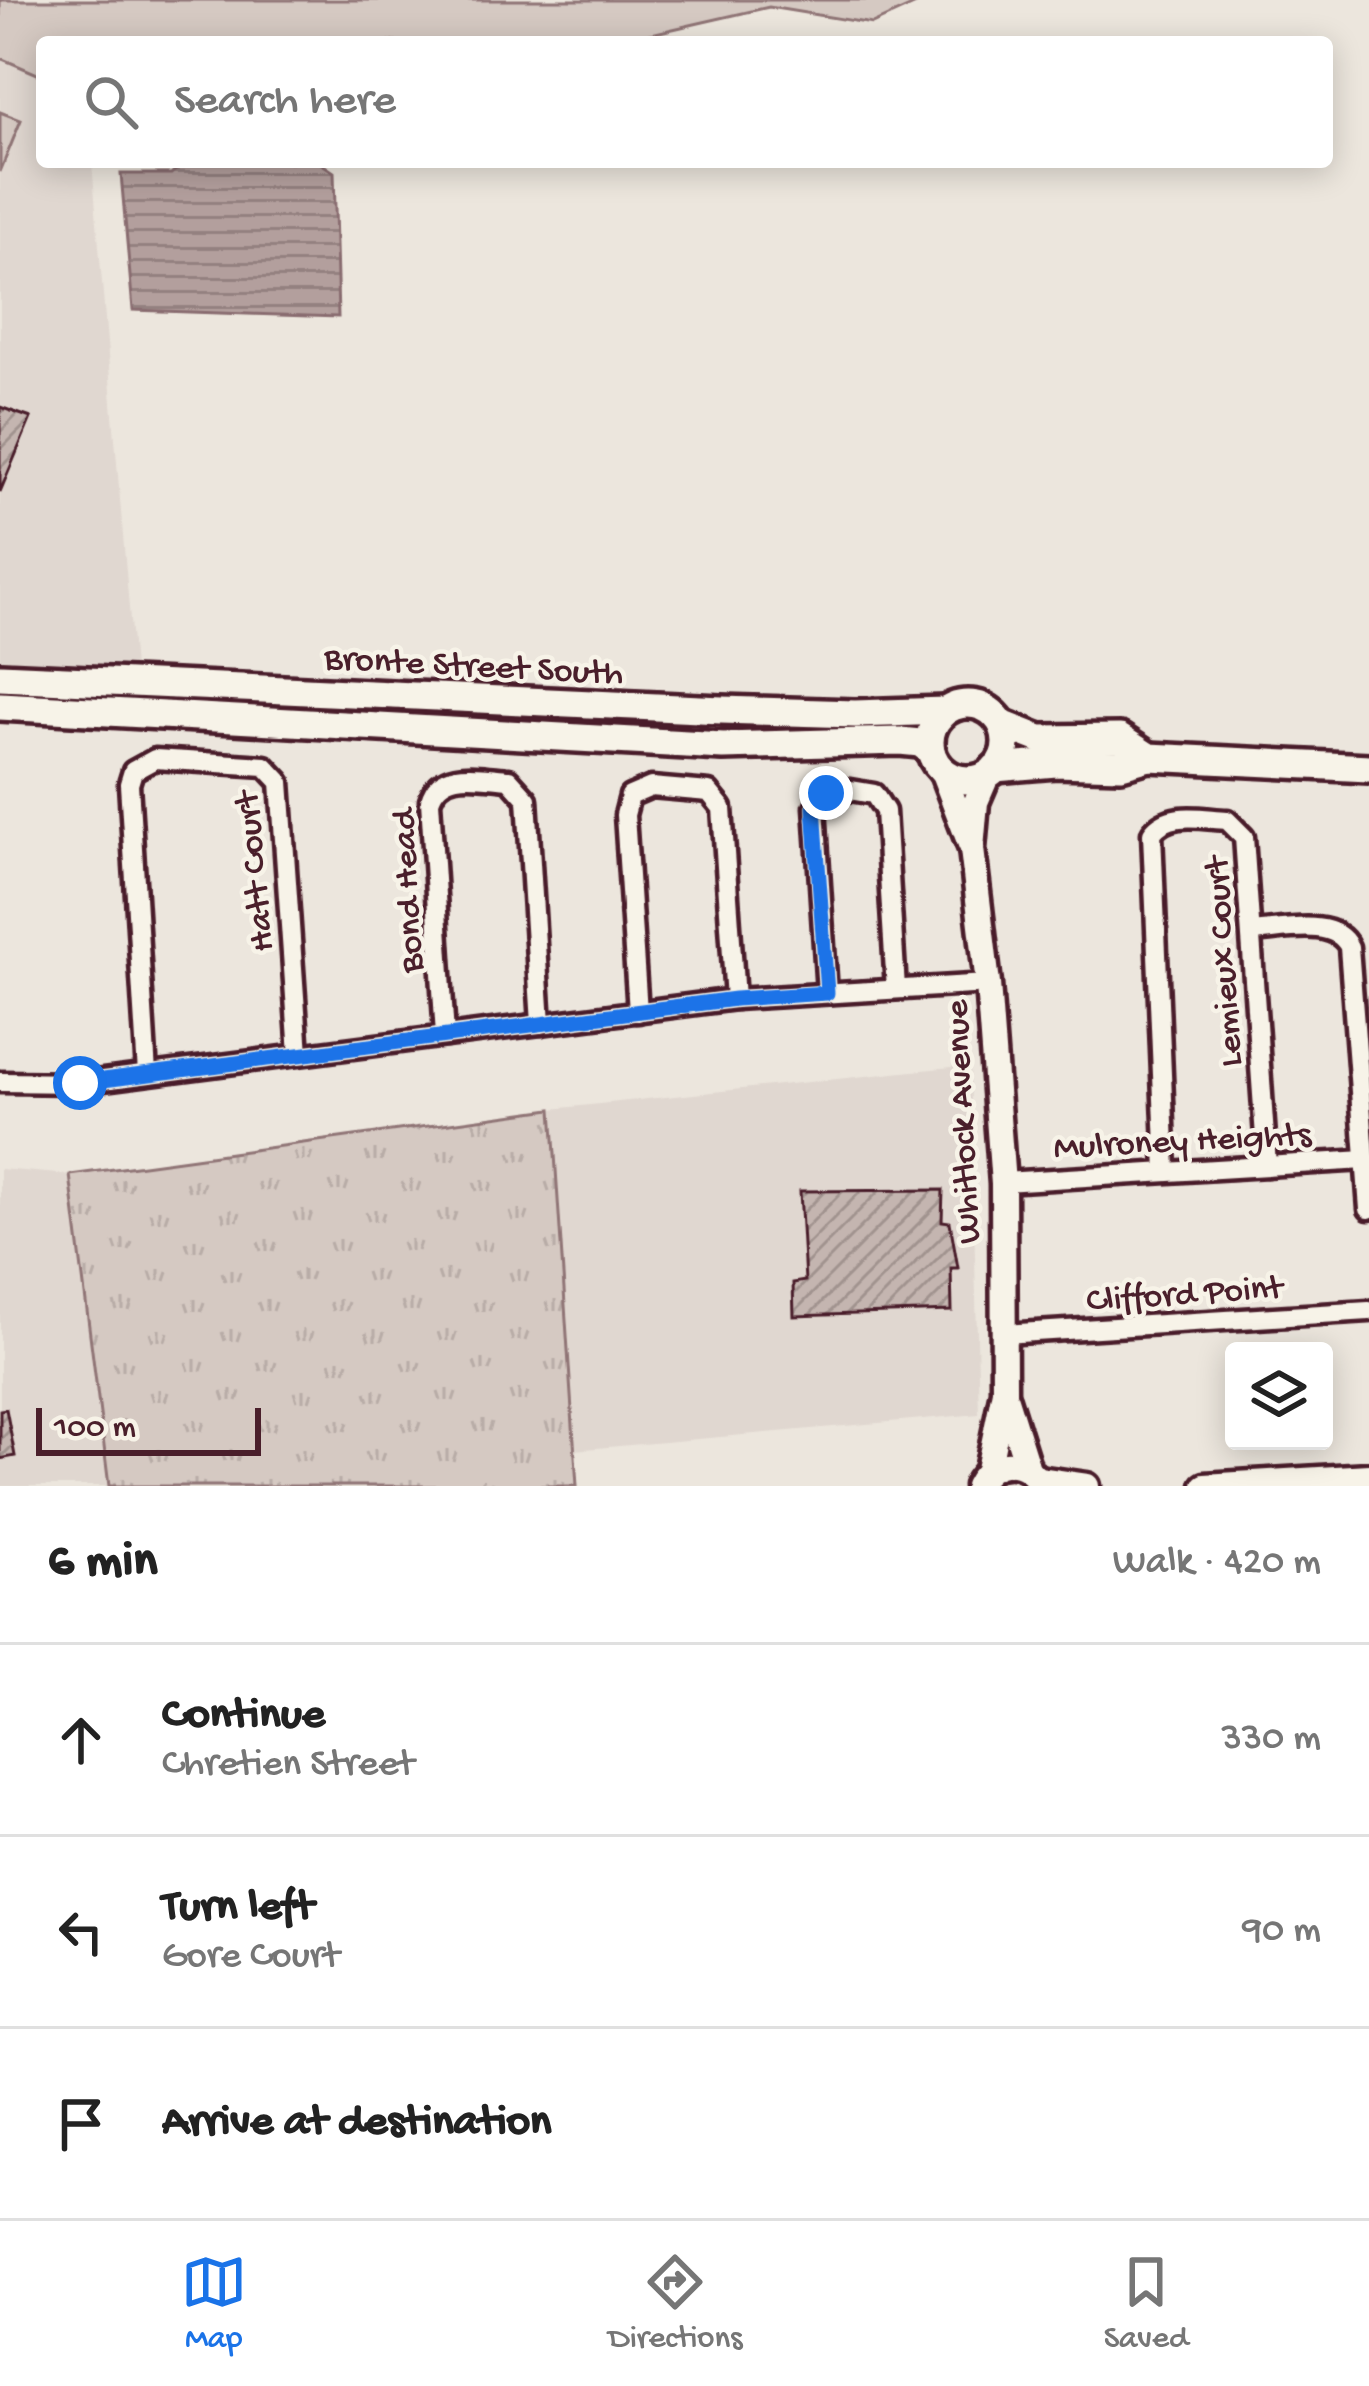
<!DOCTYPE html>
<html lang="en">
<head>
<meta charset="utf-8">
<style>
	body { margin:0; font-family:"Gochi Hand",sans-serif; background:#f6f6f6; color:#222 }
	.controls { position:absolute; right:36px; bottom:36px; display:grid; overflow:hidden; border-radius:12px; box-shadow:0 6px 30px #0003 }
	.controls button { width:108px; height:108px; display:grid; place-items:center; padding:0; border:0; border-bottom:3px solid #e0e0e0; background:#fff; color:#222; font:60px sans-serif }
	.scale { position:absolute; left:36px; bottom:30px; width:225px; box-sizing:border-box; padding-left:12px; border:6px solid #4a1f2b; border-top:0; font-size:33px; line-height:42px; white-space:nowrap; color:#4a1f2b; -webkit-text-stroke:9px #f7f3e8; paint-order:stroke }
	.stop { position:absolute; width:36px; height:36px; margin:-27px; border:9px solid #1a73e8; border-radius:50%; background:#fff }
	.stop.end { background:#1a73e8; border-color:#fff; box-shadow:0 3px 12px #0008 }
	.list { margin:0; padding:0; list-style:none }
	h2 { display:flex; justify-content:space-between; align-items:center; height:156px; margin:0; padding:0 48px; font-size:51px }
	h2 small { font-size:39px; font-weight:400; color:#767676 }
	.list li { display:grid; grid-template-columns:78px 1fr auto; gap:36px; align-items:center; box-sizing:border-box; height:192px; padding:0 48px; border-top:3px solid #e0e0e0 }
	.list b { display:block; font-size:45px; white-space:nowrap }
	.list p { margin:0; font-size:39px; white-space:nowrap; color:#767676 }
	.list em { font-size:39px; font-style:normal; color:#767676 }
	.icon { flex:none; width:66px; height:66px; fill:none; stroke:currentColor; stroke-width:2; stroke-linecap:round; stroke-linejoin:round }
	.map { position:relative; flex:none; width:1369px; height:1486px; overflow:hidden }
	.search { position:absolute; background:#fff; box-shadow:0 6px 30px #0003; left:36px; right:36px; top:36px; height:132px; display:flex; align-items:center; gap:30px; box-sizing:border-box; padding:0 42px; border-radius:12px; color:#767676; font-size:45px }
	.sheet { height:732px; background:#fff }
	nav { display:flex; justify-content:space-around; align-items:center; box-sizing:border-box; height:168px; border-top:3px solid #e0e0e0; background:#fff; font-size:33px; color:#767676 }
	nav a { display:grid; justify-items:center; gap:6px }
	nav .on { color:#1a73e8 }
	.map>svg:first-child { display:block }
	.built { fill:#e0d7d0 }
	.green { fill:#d5c9c2; stroke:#907476; stroke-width:3 }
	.park { fill:url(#park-tufts); stroke:#907476; stroke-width:3 }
	.water { fill:url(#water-rules); stroke:#896c6f; stroke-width:3 }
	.building { fill:url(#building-hatch); stroke:#4a1f2b; stroke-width:3 }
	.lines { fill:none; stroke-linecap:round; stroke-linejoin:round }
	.minor-casing { stroke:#4a1f2b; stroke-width:27 }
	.tertiary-casing { stroke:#4a1f2b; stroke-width:33 }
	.secondary-casing { stroke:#4a1f2b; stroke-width:36 }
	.minor { stroke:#f7f3e8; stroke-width:18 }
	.tertiary { stroke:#f7f3e8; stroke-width:24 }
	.secondary { stroke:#f7f3e8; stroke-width:27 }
	.route { stroke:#1a73e8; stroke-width:15 }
	.labels { text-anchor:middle; stroke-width:9; stroke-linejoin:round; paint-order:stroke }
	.street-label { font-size:36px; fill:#4a1f2b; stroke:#f7f3e8 }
</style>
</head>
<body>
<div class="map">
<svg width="1369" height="1486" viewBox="0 0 1369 1486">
	<defs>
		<pattern id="park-tufts" width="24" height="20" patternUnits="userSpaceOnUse" patternTransform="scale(3)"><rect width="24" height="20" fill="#d5c9c2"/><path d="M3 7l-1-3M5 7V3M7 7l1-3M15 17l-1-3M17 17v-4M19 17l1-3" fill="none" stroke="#b8aca7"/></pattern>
		<pattern id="water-rules" width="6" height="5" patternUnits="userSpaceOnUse" patternTransform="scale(3)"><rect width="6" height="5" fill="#b39f9d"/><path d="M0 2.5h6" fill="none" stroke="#948180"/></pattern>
		<pattern id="building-hatch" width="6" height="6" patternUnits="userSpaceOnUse" patternTransform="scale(3)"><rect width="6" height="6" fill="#c4b5b0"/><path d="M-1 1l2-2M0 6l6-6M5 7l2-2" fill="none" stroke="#a1938f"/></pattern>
	</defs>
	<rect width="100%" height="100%" fill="#ece6dd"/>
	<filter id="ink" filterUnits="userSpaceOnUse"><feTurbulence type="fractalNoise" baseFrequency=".00833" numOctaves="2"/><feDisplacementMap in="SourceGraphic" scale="24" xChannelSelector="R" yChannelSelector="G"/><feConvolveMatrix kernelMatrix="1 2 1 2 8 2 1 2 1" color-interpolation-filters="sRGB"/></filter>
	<g filter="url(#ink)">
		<g class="built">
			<path d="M 0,58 L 42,76 L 42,162 L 92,162 L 134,668 L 0,659 Z"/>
			<path d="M 970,1065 L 979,1414 L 574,1450 L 552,1109 Z"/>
			<path d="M 0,1169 L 70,1175 L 109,1486 L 0,1486 Z"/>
		</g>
		<g class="green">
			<path d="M 0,0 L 925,0 L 872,24 L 769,7 L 616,42 L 42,42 L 42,76 L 0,58 Z"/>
			<path d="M 0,112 L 21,120 L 0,172 Z"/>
		</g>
		<path class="park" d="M 552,1109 L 577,1486 L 109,1486 L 70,1175 Z"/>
		<path class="water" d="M 185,162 L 319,162 L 334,172 L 338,317 L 133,310 L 121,174 L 171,174 Z"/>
		<g class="building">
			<path d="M 0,407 L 31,418 L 0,492 Z"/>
			<path d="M 943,1190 L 942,1221 L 950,1222 L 958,1268 L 951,1268 L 952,1311 L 794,1316 L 793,1283 L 805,1281 L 800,1191 Z"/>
			<path d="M 6,1409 L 15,1456 L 0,1459 L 0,1410 Z"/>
		</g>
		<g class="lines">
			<g class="minor-casing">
				<g id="minor">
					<path d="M 1251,932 C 1280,931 1335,916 1349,947 L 1369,1209"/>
					<path d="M 827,993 L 815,807 L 822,795 L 844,789 L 874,794 L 885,811 L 896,989"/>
					<path d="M 638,1012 L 625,815 L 630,796 L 651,787 L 709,792 L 722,808 L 735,999"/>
					<path d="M 445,1036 L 430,801 C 440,766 480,777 509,779 L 527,799 L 541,1024"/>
					<path d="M 147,1074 L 129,784 L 133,771 L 155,759 L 265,766 L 280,782 L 299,1054"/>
					<path d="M 0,1082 L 80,1083 L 735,999 L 988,984"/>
					<path d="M 1166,1171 L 1152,833 C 1169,810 1202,819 1227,820 L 1244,837 L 1267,1166"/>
					<path d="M 1003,1182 L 1365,1160"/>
					<path d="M 1003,1334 L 1369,1311"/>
				</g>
			</g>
			<g class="tertiary-casing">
				<g id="tertiary">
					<path d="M 941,768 L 970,844"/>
					<path d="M 988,774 L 976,802 L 972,849 L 988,984 L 1003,1184 L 1004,1391 L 988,1470"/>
					<path d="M 1006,1399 L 1028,1469"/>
					<path d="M 1038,1479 L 1087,1486"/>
					<path d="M 977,1486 C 992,1456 1026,1457 1041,1486"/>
					<path d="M 1205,1486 L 1369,1476"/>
				</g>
			</g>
			<g class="secondary-casing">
				<g id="secondary">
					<path d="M 0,677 L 722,710 L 855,714 L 945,711"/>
					<circle cx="968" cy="742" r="38"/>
					<path d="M 0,706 L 723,746 L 900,741 L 920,743 L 931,751"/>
					<path d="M 1002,724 L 1040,739 L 1120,738 L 1149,757"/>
					<path d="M 995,768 L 1056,763 L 1121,765 L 1149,757 L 1369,768"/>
				</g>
			</g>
			<use href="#minor" class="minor"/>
			<use href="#tertiary" class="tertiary"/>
			<use href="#secondary" class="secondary"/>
		</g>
	</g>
	<g class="lines" filter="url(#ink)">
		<path class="route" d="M 80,1083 L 735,999 L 827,993 L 814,807 L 826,793"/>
	</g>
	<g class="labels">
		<g class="street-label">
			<text transform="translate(474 662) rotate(3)" y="13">Bronte Street South</text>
			<text transform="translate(251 872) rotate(-96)" y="13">Hatt Court</text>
			<text transform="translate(404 891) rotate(-93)" y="13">Bond Head</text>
			<text transform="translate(1220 962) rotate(-94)" y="13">Lemieux Court</text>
			<text transform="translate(959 1122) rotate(-93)" y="13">Whitlock Avenue</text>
			<text transform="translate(1182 1137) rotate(-3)" y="13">Mulroney Heights</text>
			<text transform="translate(1184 1290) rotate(-4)" y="13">Clifford Point</text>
		</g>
	</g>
</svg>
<div class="controls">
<button><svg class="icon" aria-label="layers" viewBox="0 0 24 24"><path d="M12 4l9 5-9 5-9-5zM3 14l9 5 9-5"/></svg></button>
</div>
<div class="scale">100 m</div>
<div class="stop" style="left:80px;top:1083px"></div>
<div class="stop end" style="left:826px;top:793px"></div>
<div class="search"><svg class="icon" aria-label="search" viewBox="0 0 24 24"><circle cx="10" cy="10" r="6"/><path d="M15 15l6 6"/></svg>Search here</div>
</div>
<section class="sheet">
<h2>6 min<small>Walk · 420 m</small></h2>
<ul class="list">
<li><svg class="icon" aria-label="ahead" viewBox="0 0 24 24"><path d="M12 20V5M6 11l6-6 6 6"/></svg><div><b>Continue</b><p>Chretien Street</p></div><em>330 m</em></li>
<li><svg class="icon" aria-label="left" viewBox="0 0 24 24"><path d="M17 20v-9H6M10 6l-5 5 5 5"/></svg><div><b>Turn left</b><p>Gore Court</p></div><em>90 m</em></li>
<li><svg class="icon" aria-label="arrive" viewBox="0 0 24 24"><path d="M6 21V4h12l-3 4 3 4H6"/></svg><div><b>Arrive at destination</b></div></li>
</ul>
</section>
<nav>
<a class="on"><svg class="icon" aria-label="map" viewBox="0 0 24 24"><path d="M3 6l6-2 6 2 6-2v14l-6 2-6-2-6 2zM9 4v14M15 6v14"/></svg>Map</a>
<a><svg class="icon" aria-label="directions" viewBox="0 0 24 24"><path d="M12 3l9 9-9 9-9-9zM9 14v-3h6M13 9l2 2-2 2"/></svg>Directions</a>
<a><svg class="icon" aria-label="saved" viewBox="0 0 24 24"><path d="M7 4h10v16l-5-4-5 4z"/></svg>Saved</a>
</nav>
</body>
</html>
